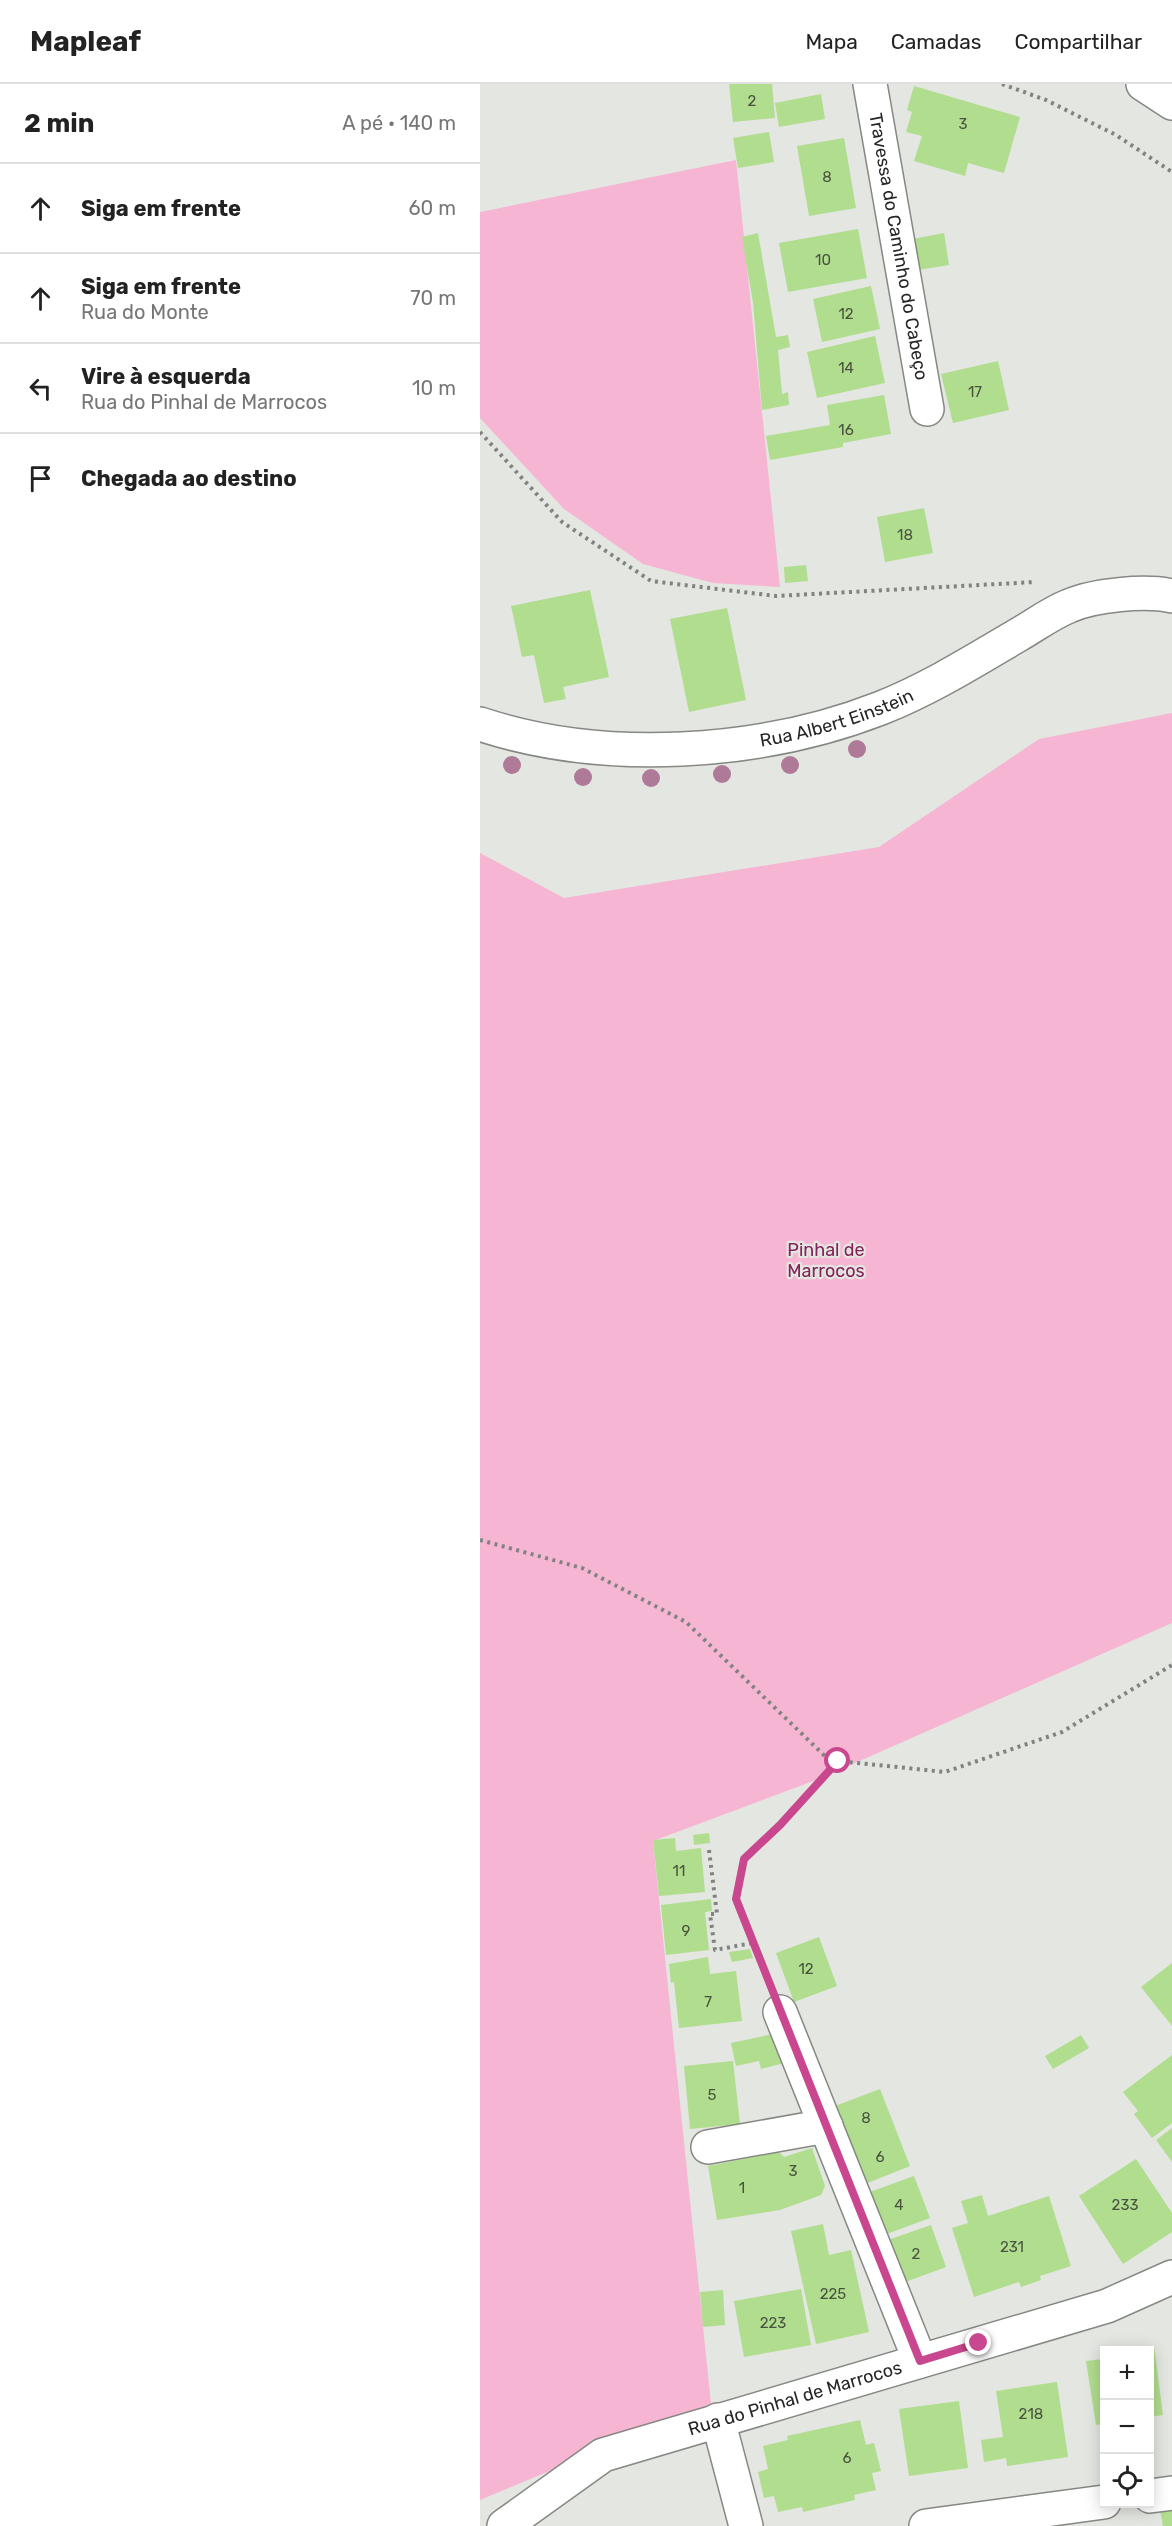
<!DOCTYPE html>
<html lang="pt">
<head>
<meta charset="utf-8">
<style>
	body { margin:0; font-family:Rubik,sans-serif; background:#f2f2f2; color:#222 }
	.controls { position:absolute; right:18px; bottom:18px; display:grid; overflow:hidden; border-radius:0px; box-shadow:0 3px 15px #0003 }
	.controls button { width:54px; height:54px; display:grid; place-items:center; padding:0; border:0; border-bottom:2px solid #e0e0e0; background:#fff; color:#222; font:30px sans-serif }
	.stop { position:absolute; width:18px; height:18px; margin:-14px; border:4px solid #c9478e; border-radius:50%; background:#fff }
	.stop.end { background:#c9478e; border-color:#fff; box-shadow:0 2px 6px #0008 }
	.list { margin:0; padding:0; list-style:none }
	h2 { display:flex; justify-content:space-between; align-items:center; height:78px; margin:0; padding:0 24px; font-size:26px }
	h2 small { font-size:20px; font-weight:400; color:#767676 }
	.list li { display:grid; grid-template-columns:39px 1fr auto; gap:18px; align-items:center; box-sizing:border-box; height:90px; padding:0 24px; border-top:2px solid #e0e0e0 }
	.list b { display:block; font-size:22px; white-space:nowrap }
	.list p { margin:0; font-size:20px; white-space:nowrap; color:#767676 }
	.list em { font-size:20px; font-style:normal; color:#767676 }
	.icon { flex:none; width:33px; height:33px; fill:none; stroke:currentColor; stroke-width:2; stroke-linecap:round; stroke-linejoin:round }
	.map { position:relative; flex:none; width:692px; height:2442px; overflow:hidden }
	header { display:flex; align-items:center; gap:36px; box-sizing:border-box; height:84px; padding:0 30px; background:#fff; border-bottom:2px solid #e0e0e0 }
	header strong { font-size:28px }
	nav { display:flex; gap:33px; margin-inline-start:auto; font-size:21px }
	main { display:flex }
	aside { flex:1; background:#fff }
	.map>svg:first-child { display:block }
	.green { fill:#f6b6d3 }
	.building { fill:#b1dd8e }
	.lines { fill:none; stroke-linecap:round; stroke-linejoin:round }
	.street-casing { stroke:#858883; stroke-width:36 }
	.secondary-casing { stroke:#858883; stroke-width:36 }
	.path { stroke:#818380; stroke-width:4; stroke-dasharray:3 4.5; stroke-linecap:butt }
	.street { stroke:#fff; stroke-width:33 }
	.secondary { stroke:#fff; stroke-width:33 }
	.tree { fill:#af7a97 }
	.route { stroke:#c9478e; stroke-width:8 }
	.labels { text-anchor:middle; stroke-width:4.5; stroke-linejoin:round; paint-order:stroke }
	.number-label { font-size:15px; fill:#49543f }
	.street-label { font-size:18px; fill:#262725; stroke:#e3e6e1 }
	.park-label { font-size:18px; fill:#85225a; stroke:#e3e6e1 }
</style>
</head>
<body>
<header>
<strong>Mapleaf</strong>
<nav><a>Mapa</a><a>Camadas</a><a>Compartilhar</a></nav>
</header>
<main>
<aside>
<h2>2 min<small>A pé · 140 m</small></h2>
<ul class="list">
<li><svg class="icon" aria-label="ahead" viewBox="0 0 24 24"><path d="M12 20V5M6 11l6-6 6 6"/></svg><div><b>Siga em frente</b></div><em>60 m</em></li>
<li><svg class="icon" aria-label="ahead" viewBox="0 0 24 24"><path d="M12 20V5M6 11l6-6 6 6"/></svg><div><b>Siga em frente</b><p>Rua do Monte</p></div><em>70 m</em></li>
<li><svg class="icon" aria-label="left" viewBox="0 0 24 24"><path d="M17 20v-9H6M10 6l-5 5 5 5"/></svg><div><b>Vire à esquerda</b><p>Rua do Pinhal de Marrocos</p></div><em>10 m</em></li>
<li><svg class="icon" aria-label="arrive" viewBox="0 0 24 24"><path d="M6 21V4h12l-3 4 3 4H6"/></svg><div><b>Chegada ao destino</b></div></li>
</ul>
</aside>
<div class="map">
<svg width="692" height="2442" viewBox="0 0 692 2442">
	<rect width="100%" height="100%" fill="#e3e6e1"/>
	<g class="green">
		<path d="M 256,76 L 300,503 L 233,499 L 163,480 L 84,425 L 0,334 L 0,128 Z"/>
		<path d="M 692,629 L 692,1539 L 341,1694 L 173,1757 L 231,2320 L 0,2416 L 0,769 L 84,814 L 399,763 L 559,655 Z"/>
	</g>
	<g class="building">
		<path d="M 249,0 L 292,0 L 295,34 L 253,38 Z"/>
		<path d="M 434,2 L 540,33 L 524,89 L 488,79 L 485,92 L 434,77 L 442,52 L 426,48 L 432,28 L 427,26 Z"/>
		<path d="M 341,10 L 345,35 L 299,43 L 295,19 Z"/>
		<path d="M 289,48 L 294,78 L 258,84 L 253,54 Z"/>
		<path d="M 364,54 L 376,124 L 329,132 L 317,62 Z"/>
		<path d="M 378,145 L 387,194 L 308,208 L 299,159 Z"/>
		<path d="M 278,149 L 296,253 L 308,251 L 310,263 L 298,266 L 302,310 L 308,308 L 309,321 L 282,326 L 273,219 L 262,153 Z"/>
		<path d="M 464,149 L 469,181 L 438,186 L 433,155 Z"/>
		<path d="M 391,202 L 400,245 L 342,258 L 333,215 Z"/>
		<path d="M 395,252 L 405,299 L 337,314 L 327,268 Z"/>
		<path d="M 518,277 L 529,326 L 473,339 L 461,290 Z"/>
		<path d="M 404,311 L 411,350 L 363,359 L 363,363 L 290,376 L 286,352 L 350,341 L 347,321 Z"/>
		<path d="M 444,424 L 453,469 L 405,478 L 397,433 Z"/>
		<path d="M 326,481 L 328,497 L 305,499 L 304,483 Z"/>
		<path d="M 110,506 L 129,593 L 83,603 L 86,615 L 64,619 L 54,571 L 42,573 L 31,522 Z"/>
		<path d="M 247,524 L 266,616 L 209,628 L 190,535 Z"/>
		<path d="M 229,1749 L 230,1759 L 214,1761 L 213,1751 Z"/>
		<path d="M 195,1754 L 196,1767 L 221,1764 L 225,1808 L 179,1812 L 173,1756 Z"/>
		<path d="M 231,1815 L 232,1827 L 225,1828 L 229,1866 L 186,1871 L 181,1821 Z"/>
		<path d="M 339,1853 L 357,1902 L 314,1918 L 296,1869 Z"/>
		<path d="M 270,1865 L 273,1874 L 252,1878 L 249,1868 Z"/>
		<path d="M 228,1873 L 230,1890 L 256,1887 L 262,1937 L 199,1944 L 194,1898 L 191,1899 L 189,1880 Z"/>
		<path d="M 692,1879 L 692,1942 L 661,1903 Z"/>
		<path d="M 302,1948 L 312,1977 L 281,1985 L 279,1977 L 256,1982 L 251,1959 Z"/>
		<path d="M 601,1951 L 609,1964 L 573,1985 L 565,1972 Z"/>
		<path d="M 692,1971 L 692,2039 L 672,2054 L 654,2030 L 658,2027 L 643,2008 Z"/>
		<path d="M 253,1977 L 260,2040 L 210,2045 L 204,1982 Z"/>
		<path d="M 400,2005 L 430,2082 L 385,2100 L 355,2022 Z"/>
		<path d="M 692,2044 L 692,2078 L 676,2056 Z"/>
		<path d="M 332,2064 L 345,2102 L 341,2111 L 300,2126 L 237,2136 L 228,2082 L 299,2068 L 304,2073 Z"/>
		<path d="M 656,2075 L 692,2129 L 692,2148 L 643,2180 L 599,2112 Z"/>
		<path d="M 434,2092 L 450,2134 L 404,2151 L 387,2109 Z"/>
		<path d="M 502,2111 L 508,2132 L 569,2112 L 591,2182 L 560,2192 L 561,2196 L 541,2203 L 539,2198 L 494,2213 L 472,2144 L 488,2139 L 481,2117 Z"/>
		<path d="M 343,2140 L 349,2171 L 371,2166 L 389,2248 L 336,2260 L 311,2147 Z"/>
		<path d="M 451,2141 L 466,2183 L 420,2200 L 405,2157 Z"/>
		<path d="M 321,2205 L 331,2261 L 264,2273 L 254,2217 Z"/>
		<path d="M 243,2206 L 245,2241 L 223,2243 L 220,2208 Z"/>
		<path d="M 674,2262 L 683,2331 L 670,2333 L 670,2266 L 654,2265 Z"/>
		<path d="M 624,2275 L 624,2340 L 616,2341 L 606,2277 Z"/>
		<path d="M 577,2298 L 588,2373 L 527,2382 L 526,2374 L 504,2378 L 501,2356 L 523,2353 L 516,2307 Z"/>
		<path d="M 479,2317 L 488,2384 L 429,2392 L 419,2325 Z"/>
		<path d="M 380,2336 L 386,2361 L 394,2359 L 401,2387 L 392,2389 L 396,2406 L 374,2411 L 375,2416 L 323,2428 L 322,2423 L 298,2428 L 294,2412 L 284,2414 L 278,2388 L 288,2385 L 283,2362 L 308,2356 L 307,2352 Z"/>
		<path d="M 692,2424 L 692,2442 L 683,2442 L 680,2426 Z"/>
	</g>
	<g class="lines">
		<g class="street-casing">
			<g id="street">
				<path id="s1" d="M 390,0 L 447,325"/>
				<path id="s2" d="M 0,640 C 124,681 281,671 401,624 C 449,605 494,577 538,551 C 554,542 571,529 589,522 C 614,511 665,506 692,512"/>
				<path d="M 300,1928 L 440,2277"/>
				<path d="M 228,2063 L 346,2042"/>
				<path d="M 238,2336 L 266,2442"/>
				<path d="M 670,2412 L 692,2409"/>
				<path id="s3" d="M 24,2442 L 123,2371 L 627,2222 L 692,2193"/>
				<path d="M 446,2442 L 624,2418"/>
			</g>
		</g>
		<g class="secondary-casing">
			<path id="secondary" d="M 663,0 L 692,19"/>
		</g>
		<g class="path">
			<path d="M 522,0 L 566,16 L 636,51 L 692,88"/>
			<path d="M 0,348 L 82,438 L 171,497 L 296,512 L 555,498"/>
			<path d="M 0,1456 L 102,1484 L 206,1538 L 349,1676 L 465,1688 L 582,1648 L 692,1581"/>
			<path d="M 229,1766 L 237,1830 L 230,1830 L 235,1866 L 272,1859 L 287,1896"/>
			<path d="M 272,1859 L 256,1815 L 264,1775 L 300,1741 L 358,1677"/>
		</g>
		<use href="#street" class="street"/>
		<use href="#secondary" class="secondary"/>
	</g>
	<g class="tree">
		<circle cx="377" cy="665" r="9"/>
		<circle cx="32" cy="681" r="9"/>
		<circle cx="310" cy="681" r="9"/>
		<circle cx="242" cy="690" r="9"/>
		<circle cx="103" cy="693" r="9"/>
		<circle cx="171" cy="694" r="9"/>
	</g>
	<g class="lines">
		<path class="route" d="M 358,1677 L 300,1741 L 264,1775 L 256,1815 L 440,2277 L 499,2259"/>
	</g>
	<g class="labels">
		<g class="number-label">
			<text x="272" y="22">2</text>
			<text x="483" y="45">3</text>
			<text x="347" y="98">8</text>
			<text x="343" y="181">10</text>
			<text x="366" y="235">12</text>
			<text x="366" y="289">14</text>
			<text x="495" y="313">17</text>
			<text x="366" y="351">16</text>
			<text x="425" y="456">18</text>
			<text x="199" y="1792">11</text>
			<text x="206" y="1852">9</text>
			<text x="326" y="1890">12</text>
			<text x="228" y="1923">7</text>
			<text x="232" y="2016">5</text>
			<text x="386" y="2039">8</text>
			<text x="400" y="2078">6</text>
			<text x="313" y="2092">3</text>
			<text x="262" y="2109">1</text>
			<text x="419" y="2126">4</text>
			<text x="645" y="2126">233</text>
			<text x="532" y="2168">231</text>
			<text x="436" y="2175">2</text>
			<text x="353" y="2215">225</text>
			<text x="293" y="2244">223</text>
			<text x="551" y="2335">218</text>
			<text x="367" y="2379">6</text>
		</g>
		<g class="street-label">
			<text dy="6" stroke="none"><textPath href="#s1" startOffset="165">Travessa do Caminho do Cabeço</textPath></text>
			<text dy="6" stroke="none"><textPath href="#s2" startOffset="363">Rua Albert Einstein</textPath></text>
			<text dy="6" stroke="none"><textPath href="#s3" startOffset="322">Rua do Pinhal de Marrocos</textPath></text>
		</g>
		<g class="park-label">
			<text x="346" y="1172">Pinhal de<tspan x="346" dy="21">Marrocos</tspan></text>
		</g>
	</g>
</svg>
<div class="controls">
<button>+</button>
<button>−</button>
<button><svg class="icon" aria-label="locate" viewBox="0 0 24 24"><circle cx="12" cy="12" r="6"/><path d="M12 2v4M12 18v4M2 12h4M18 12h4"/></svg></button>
</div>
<div class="stop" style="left:358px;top:1677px"></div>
<div class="stop end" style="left:499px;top:2259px"></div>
</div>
</main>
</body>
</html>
